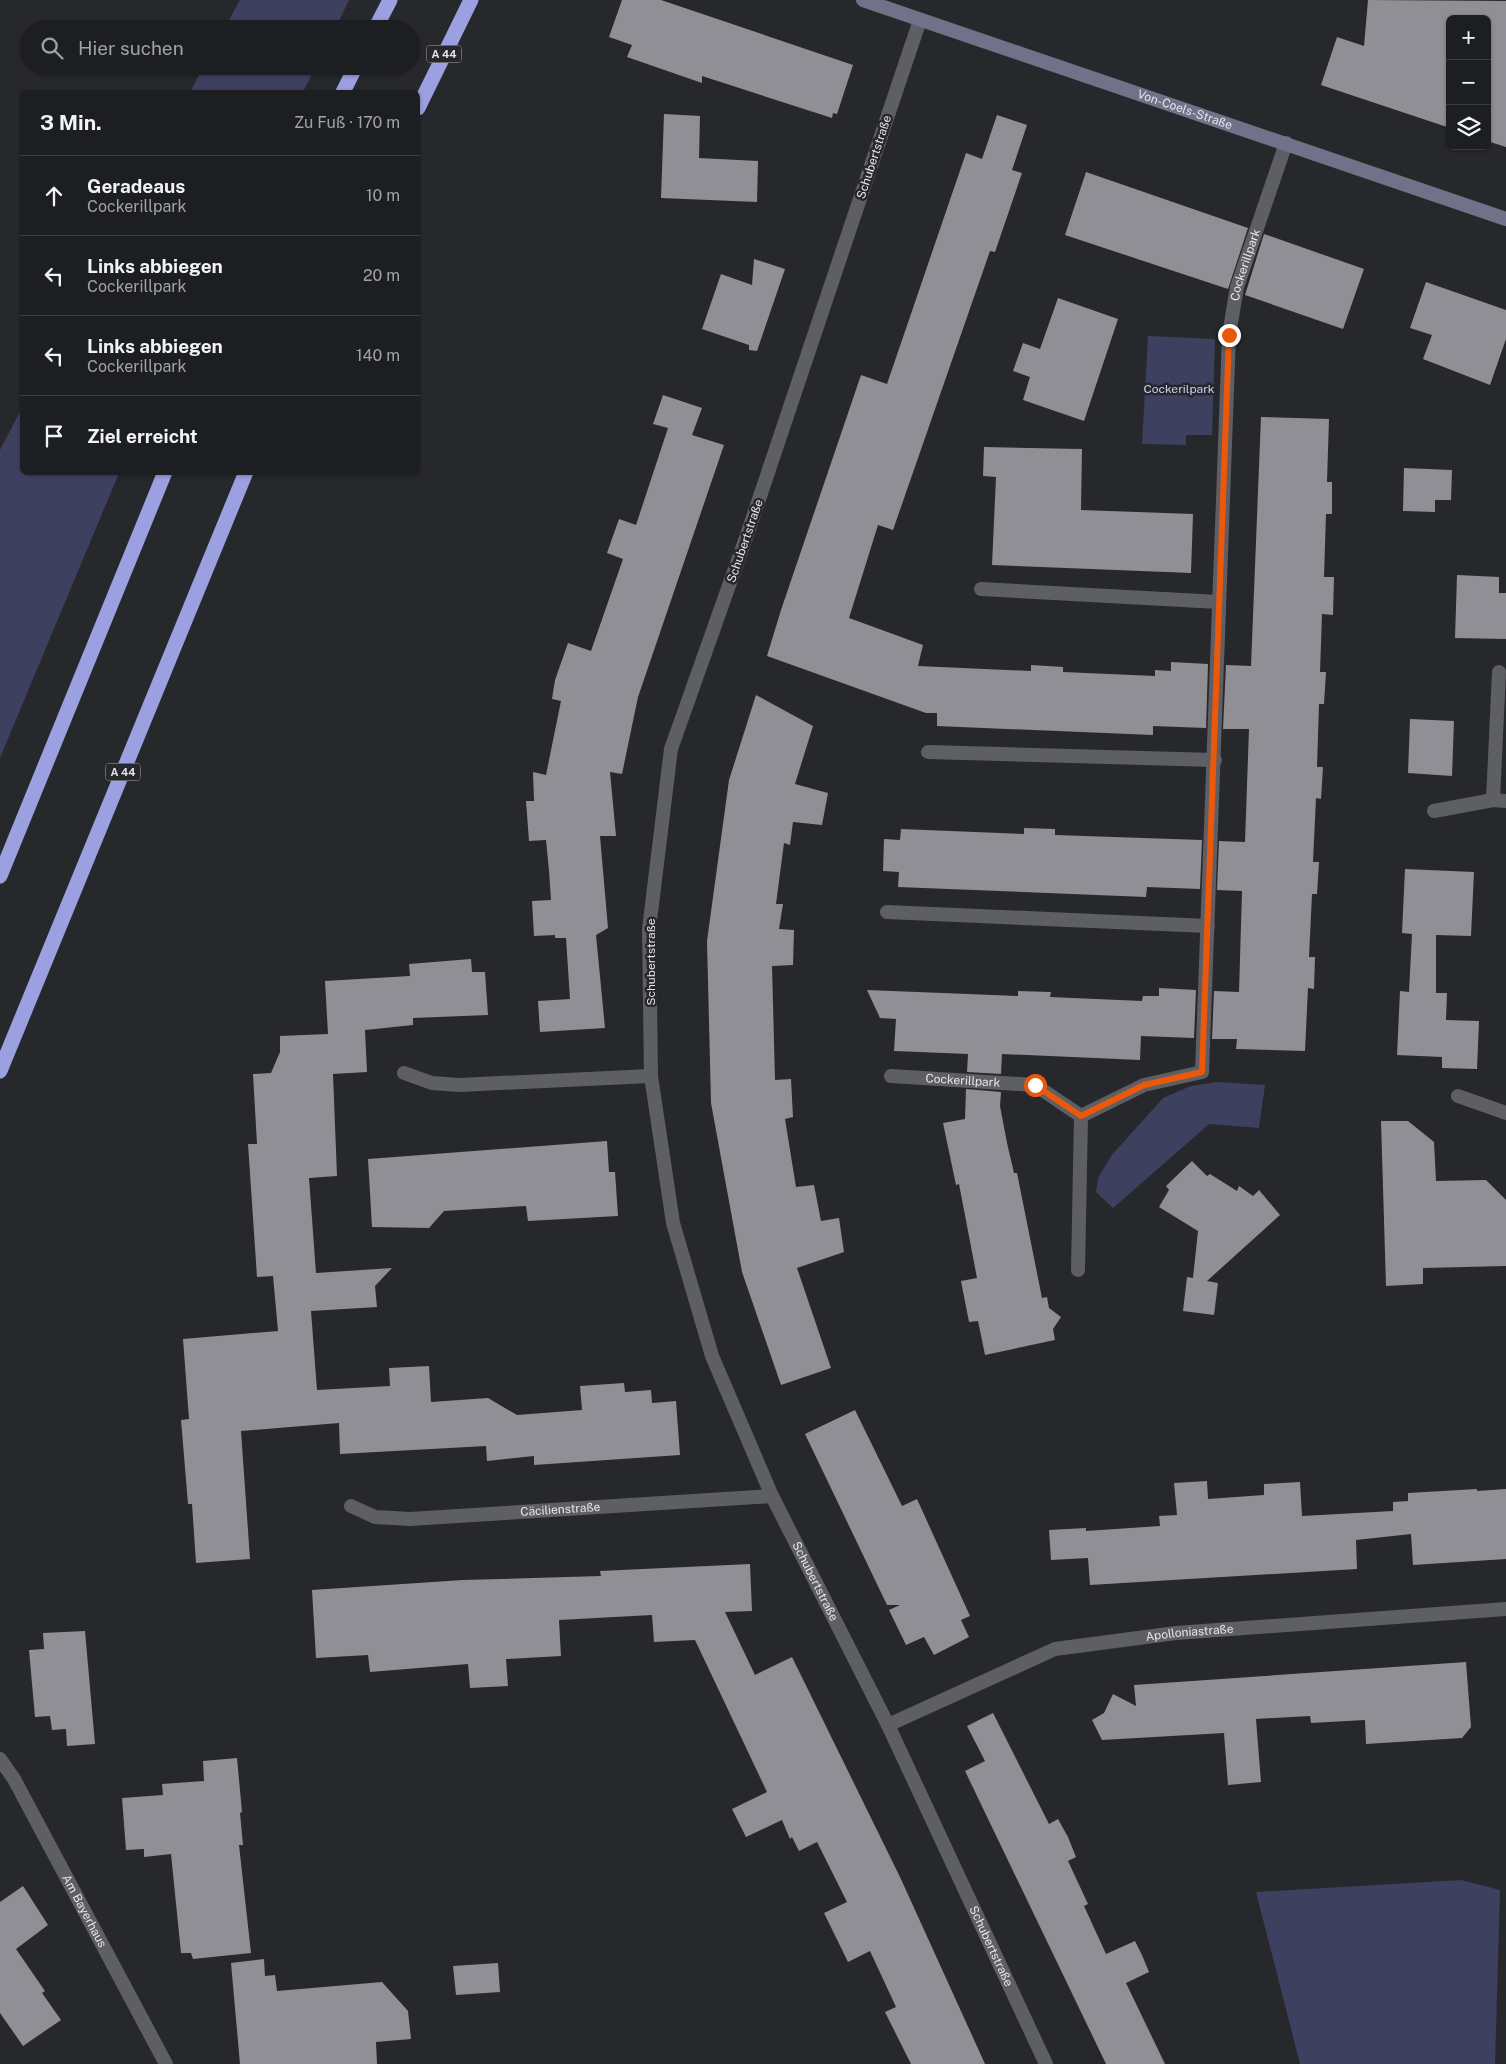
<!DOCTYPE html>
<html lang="de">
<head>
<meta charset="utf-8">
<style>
	body { margin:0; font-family:"Public Sans",sans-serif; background:#2a2b2e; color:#f1f3f6 }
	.controls { position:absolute; right:15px; top:15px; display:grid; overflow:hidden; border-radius:8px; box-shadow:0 1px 4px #0004 }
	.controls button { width:45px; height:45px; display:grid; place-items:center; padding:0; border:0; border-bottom:1px solid #3b3c3f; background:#1d1e21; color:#f1f3f6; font:25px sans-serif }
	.stop { position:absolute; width:15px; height:15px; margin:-11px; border:4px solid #ea580c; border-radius:50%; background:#fff }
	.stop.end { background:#ea580c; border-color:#fff; box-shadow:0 1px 5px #0008 }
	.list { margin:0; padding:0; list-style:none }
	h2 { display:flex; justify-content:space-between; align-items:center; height:65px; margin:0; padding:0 20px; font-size:21px }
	h2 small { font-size:16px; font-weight:400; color:#a0a2a5 }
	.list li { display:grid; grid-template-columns:32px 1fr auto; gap:15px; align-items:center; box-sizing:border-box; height:80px; padding:0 20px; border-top:1px solid #3b3c3f }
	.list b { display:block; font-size:19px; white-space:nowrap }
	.list p { margin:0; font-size:16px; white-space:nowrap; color:#a0a2a5 }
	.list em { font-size:16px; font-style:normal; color:#a0a2a5 }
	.icon { flex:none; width:28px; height:28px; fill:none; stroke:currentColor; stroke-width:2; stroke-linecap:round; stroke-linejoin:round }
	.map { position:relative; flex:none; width:1506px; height:2064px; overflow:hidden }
	.search { position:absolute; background:#1d1e21; box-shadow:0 1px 4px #0004; left:20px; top:20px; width:400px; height:55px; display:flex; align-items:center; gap:12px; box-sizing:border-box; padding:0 18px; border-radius:28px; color:#a0a2a5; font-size:19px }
	.panel { position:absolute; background:#1d1e21; box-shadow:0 1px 4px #0004; left:20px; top:90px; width:400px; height:385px; border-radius:8px }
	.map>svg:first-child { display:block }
	.green { fill:#3e4060 }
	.building { fill:#8f8f95 }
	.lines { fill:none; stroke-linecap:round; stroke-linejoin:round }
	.service { stroke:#5e5f64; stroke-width:14 }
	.minor { stroke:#5e5f64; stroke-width:14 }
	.secondary { stroke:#707289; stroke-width:14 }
	.motorway { stroke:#9aa0e0; stroke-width:15 }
	.route { stroke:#ea580c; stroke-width:6 }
	.labels { text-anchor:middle; stroke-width:5; stroke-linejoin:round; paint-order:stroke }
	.shield { fill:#27282c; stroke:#adadb0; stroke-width:1 }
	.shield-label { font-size:11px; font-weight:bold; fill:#e6e6e9 }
	.street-label { font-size:12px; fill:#e6e6e9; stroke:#27282c }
	.park-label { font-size:12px; fill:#cacff6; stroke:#27282c }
</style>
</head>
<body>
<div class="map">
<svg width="1506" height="2064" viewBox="0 0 1506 2064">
	<rect width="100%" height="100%" fill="#27282c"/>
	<g class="green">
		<path d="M 240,0 L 349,0 L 335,29 L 224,29 Z"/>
		<path d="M 204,66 L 316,66 L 303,92 L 190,92 Z"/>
		<path d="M 1148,336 L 1215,339 L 1212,435 L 1186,435 L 1186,445 L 1142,444 Z"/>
		<path d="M 22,408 L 22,472 L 119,473 L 0,758 L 0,450 Z"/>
		<path d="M 1217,1082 L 1265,1085 L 1259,1128 L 1209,1124 L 1113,1208 L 1096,1192 L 1098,1178 L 1111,1156 L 1163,1098 L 1191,1086 Z"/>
		<path d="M 1461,1880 L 1500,1890 L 1495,2064 L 1300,2064 L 1256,1892 Z"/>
	</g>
	<g class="building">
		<path d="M 622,0 L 661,0 L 853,65 L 837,114 L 833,113 L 832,118 L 702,76 L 702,83 L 627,57 L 632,45 L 609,37 Z"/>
		<path d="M 1368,0 L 1506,1 L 1506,147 L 1487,141 L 1487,19 L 1450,19 L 1450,128 L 1321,85 L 1337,37 L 1364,46 Z"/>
		<path d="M 664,114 L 700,116 L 699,158 L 758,161 L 757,202 L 661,198 Z"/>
		<path d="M 997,115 L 1027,125 L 1012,170 L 1022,173 L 995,252 L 990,251 L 893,530 L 878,525 L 849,618 L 923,645 L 918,666 L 1031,671 L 1031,665 L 1063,667 L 1063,672 L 1155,676 L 1155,670 L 1171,671 L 1171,662 L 1208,664 L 1206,728 L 1153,726 L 1153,735 L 937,726 L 937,713 L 926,713 L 767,656 L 781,610 L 861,375 L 887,384 L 966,153 L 982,159 Z"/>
		<path d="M 1086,172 L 1248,228 L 1228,289 L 1065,235 Z"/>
		<path d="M 1264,234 L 1364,269 L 1343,329 L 1245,295 Z"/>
		<path d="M 754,259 L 785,269 L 757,351 L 749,350 L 749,345 L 702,329 L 721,274 L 752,285 Z"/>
		<path d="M 1426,282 L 1506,310 L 1506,339 L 1490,385 L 1423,359 L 1432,335 L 1410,328 Z"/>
		<path d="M 1058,298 L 1118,319 L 1084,421 L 1023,400 L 1030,377 L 1013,371 L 1023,343 L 1040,349 Z"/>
		<path d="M 663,395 L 702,408 L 692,435 L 724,445 L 638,697 L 622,774 L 610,772 L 616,836 L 600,836 L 608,928 L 596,935 L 605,1028 L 540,1032 L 538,1001 L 570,999 L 566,938 L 555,938 L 555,935 L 534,936 L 532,901 L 551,900 L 549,871 L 546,840 L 529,841 L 526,801 L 534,801 L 533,772 L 546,775 L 561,701 L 552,699 L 555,680 L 568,643 L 591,651 L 623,559 L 607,553 L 619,519 L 636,525 L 668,428 L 653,424 Z"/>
		<path d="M 1261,417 L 1329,419 L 1327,482 L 1332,482 L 1332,514 L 1326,514 L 1324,577 L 1334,577 L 1333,615 L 1322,614 L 1320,672 L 1326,672 L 1324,704 L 1319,704 L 1317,767 L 1323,767 L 1321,799 L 1316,798 L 1313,862 L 1319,862 L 1317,894 L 1312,894 L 1309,957 L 1315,957 L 1314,989 L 1308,988 L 1305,1051 L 1236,1049 L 1237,1039 L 1212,1039 L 1214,991 L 1239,992 L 1242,891 L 1217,890 L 1219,841 L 1245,842 L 1249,729 L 1223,729 L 1226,665 L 1251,666 Z"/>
		<path d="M 984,447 L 1082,449 L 1081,510 L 1193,514 L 1191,573 L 992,565 L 996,477 L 983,476 Z"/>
		<path d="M 1404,468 L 1452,470 L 1451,500 L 1435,500 L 1435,512 L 1403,511 Z"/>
		<path d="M 1457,575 L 1499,577 L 1499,593 L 1506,593 L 1506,639 L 1455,638 Z"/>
		<path d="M 756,695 L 813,726 L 795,784 L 828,793 L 822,825 L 793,822 L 790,845 L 784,843 L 776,904 L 783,904 L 779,929 L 794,930 L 793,965 L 772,966 L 775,1080 L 791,1079 L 793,1117 L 785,1119 L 796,1187 L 814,1185 L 821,1221 L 839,1218 L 844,1252 L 797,1268 L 831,1368 L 781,1385 L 742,1272 L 711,1103 L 707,941 L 729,780 Z"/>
		<path d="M 1410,719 L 1454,721 L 1452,776 L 1408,773 Z"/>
		<path d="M 1024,828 L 1055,829 L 1055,835 L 1202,840 L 1200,889 L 1147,887 L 1146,897 L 898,887 L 899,872 L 883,871 L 884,839 L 900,840 L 901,829 L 1024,834 Z"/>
		<path d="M 1405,869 L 1474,872 L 1471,936 L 1436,935 L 1436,993 L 1447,993 L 1446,1020 L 1479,1021 L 1477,1069 L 1442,1068 L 1442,1057 L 1397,1055 L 1400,991 L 1409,992 L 1412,934 L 1402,933 Z"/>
		<path d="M 471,959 L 472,972 L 485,972 L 488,1015 L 413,1018 L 413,1025 L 365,1030 L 367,1072 L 333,1074 L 337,1176 L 309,1178 L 316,1273 L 392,1268 L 375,1286 L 377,1307 L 311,1311 L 317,1390 L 390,1386 L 389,1368 L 429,1366 L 431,1402 L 488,1398 L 517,1415 L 582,1410 L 580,1386 L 624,1383 L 625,1392 L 651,1390 L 652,1403 L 676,1401 L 680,1455 L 534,1465 L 534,1456 L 487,1461 L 486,1446 L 340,1454 L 339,1423 L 241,1431 L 250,1559 L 196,1563 L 192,1504 L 188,1504 L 181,1420 L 189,1419 L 183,1339 L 278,1331 L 273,1276 L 257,1277 L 248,1144 L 257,1144 L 253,1074 L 271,1073 L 280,1052 L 280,1036 L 328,1034 L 325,981 L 410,976 L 409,964 Z"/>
		<path d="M 1159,988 L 1196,990 L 1194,1038 L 1141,1036 L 1140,1060 L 1002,1054 L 1001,1074 L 967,1072 L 968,1054 L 894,1051 L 896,1019 L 880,1018 L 867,990 L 1018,996 L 1018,991 L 1051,992 L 1050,997 L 1142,1001 L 1143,996 L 1159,996 Z"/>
		<path d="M 966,1089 L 1001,1092 L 1000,1106 L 1007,1143 L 1014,1173 L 1017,1173 L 1042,1298 L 1047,1297 L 1049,1308 L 1061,1317 L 1053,1329 L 1055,1340 L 985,1355 L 978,1321 L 969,1322 L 961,1281 L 977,1278 L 959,1184 L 956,1185 L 943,1123 L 965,1119 Z"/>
		<path d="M 1381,1121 L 1408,1121 L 1434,1142 L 1436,1181 L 1486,1180 L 1506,1200 L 1506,1266 L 1423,1268 L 1423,1284 L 1386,1286 Z"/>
		<path d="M 607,1141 L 609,1172 L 615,1172 L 618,1216 L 528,1221 L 526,1206 L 444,1211 L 429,1228 L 372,1227 L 368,1159 Z"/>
		<path d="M 1192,1161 L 1207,1176 L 1210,1174 L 1237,1191 L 1239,1186 L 1253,1196 L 1259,1190 L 1280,1215 L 1207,1281 L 1218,1283 L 1214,1315 L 1183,1311 L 1187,1277 L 1193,1278 L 1198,1231 L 1159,1207 L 1169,1190 L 1166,1186 Z"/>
		<path d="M 855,1410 L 902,1506 L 917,1499 L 970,1616 L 961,1620 L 969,1637 L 934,1655 L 924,1637 L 906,1645 L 889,1610 L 900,1605 L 887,1605 L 805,1434 Z"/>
		<path d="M 1207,1481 L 1208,1499 L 1264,1495 L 1264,1484 L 1300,1482 L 1302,1516 L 1393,1511 L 1393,1502 L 1408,1501 L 1408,1493 L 1477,1489 L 1477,1491 L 1506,1489 L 1506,1559 L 1413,1565 L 1411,1534 L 1356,1540 L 1357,1569 L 1090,1585 L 1088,1558 L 1051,1560 L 1049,1530 L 1086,1528 L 1086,1531 L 1160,1526 L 1159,1516 L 1177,1515 L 1174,1483 Z"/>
		<path d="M 750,1564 L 752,1611 L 725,1612 L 755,1675 L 792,1657 L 900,1877 L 985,2064 L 911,2064 L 885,2012 L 896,2007 L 870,1951 L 848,1962 L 824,1913 L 847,1902 L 817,1842 L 799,1851 L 792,1837 L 790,1839 L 782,1820 L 746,1837 L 732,1809 L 767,1792 L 695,1640 L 654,1642 L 652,1615 L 559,1620 L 561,1656 L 506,1659 L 508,1686 L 470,1688 L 468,1664 L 370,1672 L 368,1655 L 316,1658 L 312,1590 L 463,1580 L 601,1576 L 600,1571 Z"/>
		<path d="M 85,1631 L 95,1744 L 67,1746 L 66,1729 L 52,1730 L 50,1716 L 35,1717 L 29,1650 L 44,1649 L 43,1633 Z"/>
		<path d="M 1466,1662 L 1471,1727 L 1462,1738 L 1366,1744 L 1365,1720 L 1311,1723 L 1310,1716 L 1256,1719 L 1261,1782 L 1228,1785 L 1224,1733 L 1102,1740 L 1092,1720 L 1104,1713 L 1113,1694 L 1136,1706 L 1134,1685 Z"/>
		<path d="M 993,1713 L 1049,1824 L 1058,1819 L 1068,1837 L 1076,1857 L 1068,1861 L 1088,1904 L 1084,1906 L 1106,1954 L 1135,1941 L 1142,1955 L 1149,1972 L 1126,1983 L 1165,2064 L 1106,2064 L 965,1771 L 985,1761 L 967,1726 Z"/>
		<path d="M 237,1758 L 242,1812 L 240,1813 L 243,1845 L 239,1845 L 251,1953 L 193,1959 L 191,1953 L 181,1953 L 171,1854 L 144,1857 L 144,1849 L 126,1850 L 122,1798 L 163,1795 L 162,1784 L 204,1781 L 203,1761 Z"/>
		<path d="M 23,1886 L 48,1925 L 16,1949 L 45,1991 L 42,1993 L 61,2020 L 23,2046 L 0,2013 L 0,1902 Z"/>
		<path d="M 264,1959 L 265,1976 L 275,1975 L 277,1991 L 382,1982 L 408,2011 L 411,2039 L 376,2042 L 377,2064 L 240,2064 L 231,1963 Z"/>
		<path d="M 498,1963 L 500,1992 L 456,1995 L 453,1966 Z"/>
	</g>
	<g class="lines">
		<path class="service" d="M 1078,1270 L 1081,1116"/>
		<g class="minor">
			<path id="s1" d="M 920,20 L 748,532 L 671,749 L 649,929 L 651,1076 L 673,1223 L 712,1356 L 772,1496 L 888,1725 L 1046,2064"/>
			<path d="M 981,589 L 1219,602"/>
			<path d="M 928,752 L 1215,760"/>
			<path d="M 1493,800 L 1499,672"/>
			<path d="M 1434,811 L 1493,800 L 1506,801"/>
			<path d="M 887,912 L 1208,926"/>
			<path d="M 404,1073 L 432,1083 L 459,1085 L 651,1076"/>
			<path id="s2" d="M 891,1076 L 1035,1085 L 1081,1116 L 1144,1085 L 1202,1072 L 1229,335 L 1237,287 L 1286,143"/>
			<path d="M 1458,1096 L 1506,1113"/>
			<path id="s3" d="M 351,1506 L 375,1517 L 410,1519 L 772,1496"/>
			<path id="s4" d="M 888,1725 L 1055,1649 L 1176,1633 L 1506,1609"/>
			<path id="s5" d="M 0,1759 L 14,1779 L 166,2064"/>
		</g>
		<path class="secondary" id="s6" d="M 863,0 L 1506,219"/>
		<g class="motorway">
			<path d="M 375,29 L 390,0"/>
			<path d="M 343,92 L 356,66"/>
			<path d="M 418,108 L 471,0"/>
			<path d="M 0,876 L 165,472"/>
			<path d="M 0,1071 L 246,472"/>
		</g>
	</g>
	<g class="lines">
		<path class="route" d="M 1035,1085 L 1081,1116 L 1144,1085 L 1202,1072 L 1229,335"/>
	</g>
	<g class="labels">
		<g class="shield">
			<rect x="426.5" y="45.5" width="35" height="17" rx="4"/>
			<rect x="105.5" y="763.5" width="35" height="17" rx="4"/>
		</g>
		<g class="shield-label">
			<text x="444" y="58">A 44</text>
			<text x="123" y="776">A 44</text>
		</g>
		<g class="street-label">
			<text dy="4" stroke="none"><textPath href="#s6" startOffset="340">Von-Coels-Straße</textPath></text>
			<text transform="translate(874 157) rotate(-72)" y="4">Schubertstraße</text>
			<text dy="4" stroke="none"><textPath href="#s2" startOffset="1139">Cockerillpark</textPath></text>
			<text transform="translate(745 541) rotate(-71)" y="4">Schubertstraße</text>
			<text transform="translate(651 962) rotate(-90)" y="4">Schubertstraße</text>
			<text dy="4" stroke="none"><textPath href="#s2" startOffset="72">Cockerillpark</textPath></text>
			<text dy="4" stroke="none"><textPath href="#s3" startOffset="212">Cäcilienstraße</textPath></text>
			<text dy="4" stroke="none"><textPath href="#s1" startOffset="1634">Schubertstraße</textPath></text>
			<text dy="4" stroke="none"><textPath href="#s4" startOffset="319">Apolloniastraße</textPath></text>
			<text dy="4" stroke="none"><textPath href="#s5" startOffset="174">Am Bayerhaus</textPath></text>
			<text dy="4" stroke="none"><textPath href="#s1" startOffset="2039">Schubertstraße</textPath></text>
		</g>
		<g class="park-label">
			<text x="1179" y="393">Cockerilpark</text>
		</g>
	</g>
</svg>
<div class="controls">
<button>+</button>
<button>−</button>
<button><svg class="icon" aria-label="layers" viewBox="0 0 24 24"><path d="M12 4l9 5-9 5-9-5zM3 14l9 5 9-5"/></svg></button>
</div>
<div class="stop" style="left:1035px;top:1085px"></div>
<div class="stop end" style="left:1229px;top:335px"></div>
<div class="search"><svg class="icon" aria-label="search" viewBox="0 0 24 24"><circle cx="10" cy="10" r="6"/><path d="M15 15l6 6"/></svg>Hier suchen</div>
<section class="panel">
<h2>3 Min.<small>Zu Fuß · 170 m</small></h2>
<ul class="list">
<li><svg class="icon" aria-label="ahead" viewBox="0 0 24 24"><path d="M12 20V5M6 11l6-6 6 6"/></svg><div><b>Geradeaus</b><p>Cockerillpark</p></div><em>10 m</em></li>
<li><svg class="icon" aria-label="left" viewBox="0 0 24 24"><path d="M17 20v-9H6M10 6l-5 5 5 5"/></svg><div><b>Links abbiegen</b><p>Cockerillpark</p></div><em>20 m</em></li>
<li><svg class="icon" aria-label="left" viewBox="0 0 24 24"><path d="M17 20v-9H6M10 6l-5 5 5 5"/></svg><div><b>Links abbiegen</b><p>Cockerillpark</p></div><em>140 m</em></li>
<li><svg class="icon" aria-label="arrive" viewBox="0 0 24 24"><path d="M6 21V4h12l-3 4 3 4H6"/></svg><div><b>Ziel erreicht</b></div></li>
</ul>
</section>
</div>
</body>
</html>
